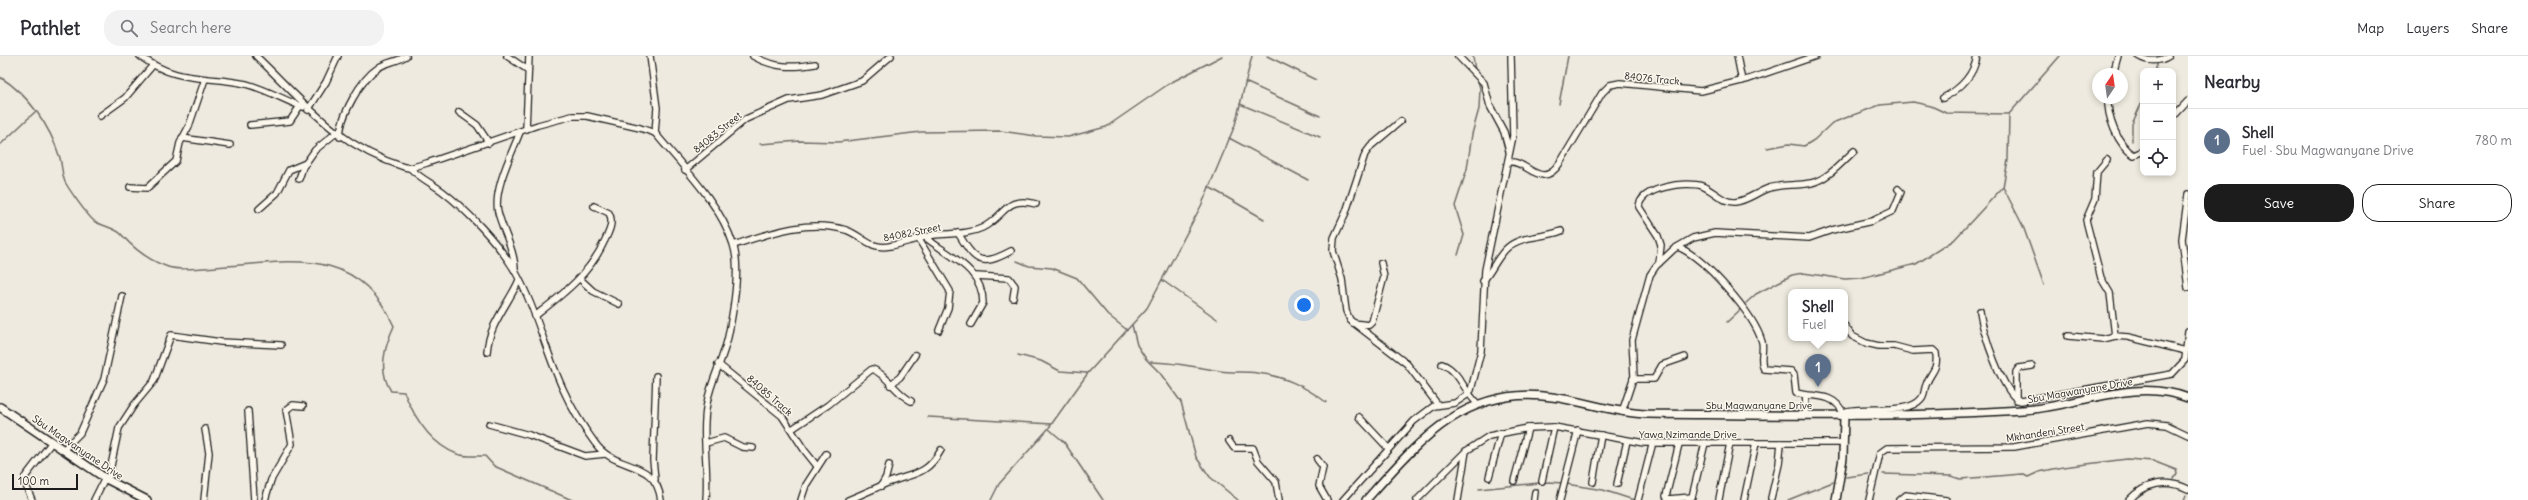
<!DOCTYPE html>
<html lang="en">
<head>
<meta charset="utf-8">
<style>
	body { margin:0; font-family:Delius,sans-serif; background:#f2f2f3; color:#2b2b33 }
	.controls { position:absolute; right:12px; top:12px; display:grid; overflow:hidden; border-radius:8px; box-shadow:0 2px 6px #0003 }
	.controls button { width:36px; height:36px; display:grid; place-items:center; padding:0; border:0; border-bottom:1px solid #e1e1e2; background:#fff; color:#2b2b33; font:20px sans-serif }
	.compass { position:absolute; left:2092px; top:12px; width:36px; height:36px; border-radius:50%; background:#fff; box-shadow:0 2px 6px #0003; rotate:13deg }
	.scale { position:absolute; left:12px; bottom:10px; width:66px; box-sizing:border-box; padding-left:4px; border:2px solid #1c1c1c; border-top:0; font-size:11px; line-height:14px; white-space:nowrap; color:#1c1c1c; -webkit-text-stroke:3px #fbf7ec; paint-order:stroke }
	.you { position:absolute; left:1304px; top:249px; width:14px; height:14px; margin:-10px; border:3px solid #fff; border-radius:50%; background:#1a73e8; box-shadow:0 0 0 6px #1a73e833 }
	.badge { display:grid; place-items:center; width:26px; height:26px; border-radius:50%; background:#1c1c1c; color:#fff; font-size:13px; font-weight:700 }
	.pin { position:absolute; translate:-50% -33px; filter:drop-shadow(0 1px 2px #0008) }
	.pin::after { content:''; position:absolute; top:21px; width:14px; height:12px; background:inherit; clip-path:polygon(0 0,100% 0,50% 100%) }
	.popup { position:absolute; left:1788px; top:233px; width:60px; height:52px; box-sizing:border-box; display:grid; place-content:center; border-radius:8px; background:#fff; filter:drop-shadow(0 1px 3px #0005); font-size:13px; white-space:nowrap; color:#7c7c81 }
	.popup b { font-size:15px; color:#2b2b33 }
	.popup::after { content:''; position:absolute; left:50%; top:100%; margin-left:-8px; border:8px solid transparent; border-top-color:#fff }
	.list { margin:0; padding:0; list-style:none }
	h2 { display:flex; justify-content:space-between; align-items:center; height:52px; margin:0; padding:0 16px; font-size:17px }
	h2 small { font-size:13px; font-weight:400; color:#7c7c81 }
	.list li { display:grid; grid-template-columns:26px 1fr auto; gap:12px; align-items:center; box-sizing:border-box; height:64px; padding:0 16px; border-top:1px solid #e1e1e2 }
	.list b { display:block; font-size:15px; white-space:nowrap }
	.list p { margin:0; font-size:13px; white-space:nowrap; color:#7c7c81 }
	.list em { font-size:13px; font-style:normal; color:#7c7c81 }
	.actions { display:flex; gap:8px; padding:12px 16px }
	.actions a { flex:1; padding:9px 0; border:1px solid #1c1c1c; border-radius:16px; text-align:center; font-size:14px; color:#1c1c1c }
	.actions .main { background:#1c1c1c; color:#fff }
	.icon { flex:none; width:22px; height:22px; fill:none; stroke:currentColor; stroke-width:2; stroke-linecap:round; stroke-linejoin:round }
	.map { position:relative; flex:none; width:2188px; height:444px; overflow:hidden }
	header { display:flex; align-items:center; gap:24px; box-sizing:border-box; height:56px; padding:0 20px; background:#fff; border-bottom:1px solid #e1e1e2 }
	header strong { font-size:19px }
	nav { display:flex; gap:22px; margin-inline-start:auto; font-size:14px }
	.search { width:280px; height:36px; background:#f2f2f3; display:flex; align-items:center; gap:10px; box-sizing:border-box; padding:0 14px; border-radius:16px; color:#7c7c81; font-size:15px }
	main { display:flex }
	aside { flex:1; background:#fff }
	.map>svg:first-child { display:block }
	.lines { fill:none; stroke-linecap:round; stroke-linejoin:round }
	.stream { stroke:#6f6d69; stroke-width:1.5 }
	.street-casing { stroke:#1c1c1c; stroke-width:8 }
	.secondary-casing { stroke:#1c1c1c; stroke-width:10 }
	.street { stroke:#fbf7ec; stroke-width:5.5 }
	.secondary { stroke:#fbf7ec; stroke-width:7 }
	.labels { text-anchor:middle; stroke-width:3; stroke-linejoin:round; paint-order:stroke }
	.street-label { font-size:10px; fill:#1c1c1c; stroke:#fbf7ec }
</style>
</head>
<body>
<header>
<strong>Pathlet</strong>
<div class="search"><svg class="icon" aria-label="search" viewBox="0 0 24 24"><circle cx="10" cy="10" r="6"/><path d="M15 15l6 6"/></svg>Search here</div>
<nav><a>Map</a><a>Layers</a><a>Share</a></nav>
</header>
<main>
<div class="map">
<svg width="2188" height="444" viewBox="0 0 2188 444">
	<rect width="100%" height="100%" fill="#eeeadf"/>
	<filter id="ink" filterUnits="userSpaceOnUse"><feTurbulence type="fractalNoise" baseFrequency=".025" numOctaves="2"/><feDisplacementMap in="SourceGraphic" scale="8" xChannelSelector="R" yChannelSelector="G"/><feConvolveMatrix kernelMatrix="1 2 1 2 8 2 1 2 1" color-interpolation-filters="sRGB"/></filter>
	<g filter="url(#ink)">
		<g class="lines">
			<g class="stream">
				<path d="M 1267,0 L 1316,24"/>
				<path d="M 1473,0 L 1475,15"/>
				<path d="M 2155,15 L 2158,6"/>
				<path d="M 0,21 C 29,39 50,70 60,102 C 62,110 62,119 65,126 C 70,135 87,159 94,165 C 102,170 115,172 121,178 C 133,192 150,205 168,211 C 179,215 204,212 216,211 C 289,206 357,188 394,270 C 384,292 378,315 391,335 L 404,336 C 414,361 431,388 457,398 C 465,401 476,400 485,400 L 494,410 L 572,444"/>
				<path d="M 1245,26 L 1320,60"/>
				<path d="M 1240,48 L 1320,81"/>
				<path d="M 1559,48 L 1568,0"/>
				<path d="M 1229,82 L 1308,124"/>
				<path d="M 2132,85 L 2132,68 L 2143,44"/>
				<path d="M 760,88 L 800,85 L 838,86 L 921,76 L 1001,75 L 1036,80 L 1068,81 L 1106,71 L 1170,27 L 1222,0"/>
				<path d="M 0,89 L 36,55"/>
				<path d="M 1767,92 L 1789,88 L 1804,90 L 1814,84 L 1832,67 L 1880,49 L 1913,46 L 1931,50 L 1946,57 L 2009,58 L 2060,0"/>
				<path d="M 1209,131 L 1264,163"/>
				<path d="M 2003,131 L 2023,170 L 2044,229"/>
				<path d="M 1458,199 L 1464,179 L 1455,150 L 1467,113 L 1472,78 L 1479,53 L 1480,32 L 1477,22"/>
				<path d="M 1017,205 L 1029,210 L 1052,212 L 1077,222 L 1108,259 L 1127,274"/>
				<path d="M 1162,224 L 1217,263"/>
				<path d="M 1746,247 L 1756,238 L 1792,219 L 1803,217 L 1845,223 L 1861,222 L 1916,208 L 1954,184 L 2003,131 L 2008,104 L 2009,58"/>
				<path d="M 1727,266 L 1741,253"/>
				<path d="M 1132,269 L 1137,289 L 1146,303 L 1160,317 L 1181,346 L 1196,401 L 1210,421 L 1238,444"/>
				<path d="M 1018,299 L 1041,305 L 1060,315 L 1087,317"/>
				<path d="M 1150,306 C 1174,306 1196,311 1220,315 C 1232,317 1245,315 1257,317 C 1284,320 1304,330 1326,346"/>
				<path d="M 928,361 L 1052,368"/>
				<path d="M 1049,373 L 1064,386 L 1103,444"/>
				<path d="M 1883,418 L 1951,420 L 1960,423 L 2022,418 L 2028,421 L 2039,416 L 2063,411 L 2127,403 L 2153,405 L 2176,414 L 2177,418 L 2174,423"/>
				<path d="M 1846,421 L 1869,418"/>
				<path d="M 1566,428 L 1603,434 L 1634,444"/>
				<path d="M 1479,433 L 1549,426 L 1563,427"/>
				<path d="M 991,444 L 999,428 L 1048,373 L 1088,317 L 1147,252 L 1202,148 L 1235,69 L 1252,0"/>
				<path d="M 1788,444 L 1833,426"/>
				<path d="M 2184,444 L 2186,439"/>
			</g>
			<g class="street-casing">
				<g id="street">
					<path d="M 140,0 C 178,28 204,19 246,28 C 266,33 284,44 303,51"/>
					<path d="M 256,0 C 304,46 337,90 404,111 L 410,112 L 427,107 L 538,69 L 572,60 L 587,60 L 640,72 L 655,77 C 682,110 720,147 733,188 C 741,211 733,257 728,281 C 723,304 711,324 707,347 C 701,379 709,412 706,444"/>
					<path d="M 507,0 L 528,14"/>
					<path d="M 650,0 L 657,52 L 655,77"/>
					<path d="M 753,0 C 774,12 792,12 815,8"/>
					<path d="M 1458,0 L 1484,27 L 1490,50 L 1504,76 L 1509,95"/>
					<path d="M 1737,0 L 1742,25"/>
					<path d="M 2138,0 C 2147,6 2160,6 2169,0"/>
					<path d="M 2113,18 L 2118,0"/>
					<path d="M 1943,42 C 1960,33 1974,19 1977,0"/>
					<path d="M 2108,42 C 2107,60 2117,89 2134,99 L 2143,95"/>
					<path d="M 308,54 L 326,26 L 338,0"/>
					<path d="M 459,56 L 477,69 L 489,87"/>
					<path d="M 100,60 L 125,42 L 153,9"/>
					<path d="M 2173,61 L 2188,45"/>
					<path d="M 1401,65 L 1371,90 L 1365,98 L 1346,156 L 1334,182 L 1333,195 L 1342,223 L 1346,255 L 1350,264 L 1407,308 L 1438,349"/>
					<path d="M 250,69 L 290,65 L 300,50"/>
					<path d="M 526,73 L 529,0"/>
					<path d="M 340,81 C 340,60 361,23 378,12 C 386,6 397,6 406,0"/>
					<path d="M 182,82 L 230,89"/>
					<path d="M 2107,104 L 2097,116 L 2095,143 L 2086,164 L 2101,222 L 2110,237 L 2115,280 L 2128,281 L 2186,295"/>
					<path d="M 1508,106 C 1527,103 1541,136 1560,107 L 1602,37 L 1610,29 L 1620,27 L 1701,35 L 1749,23 L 1816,0"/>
					<path d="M 410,112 C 420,122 431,127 442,135 C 467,154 499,188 515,215 C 536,252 545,294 563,333 C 571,351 583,371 595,387 C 616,417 655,401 661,444"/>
					<path d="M 685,114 L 746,63 L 789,44 L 822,39 L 862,25 L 891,0"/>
					<path d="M 299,123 L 303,111 L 315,94 L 336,77"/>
					<path d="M 130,131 L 147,132 L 176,105 L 180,87 L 189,70 L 205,23"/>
					<path d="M 2188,138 L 2182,183 L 2188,232"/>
					<path d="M 259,153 L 277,137 L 289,114 L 306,107"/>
					<path d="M 958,177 C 975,205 980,212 1011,195"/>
					<path d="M 925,181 C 948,200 983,212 983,247 L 971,268"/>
					<path d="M 918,182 L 950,235 L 948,252 L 939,274"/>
					<path d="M 734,189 C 770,177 808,163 846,174 C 863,180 870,194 890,190 C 905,187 919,182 934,179 C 950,177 967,179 982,172 C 1005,161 1005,139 1036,148"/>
					<path d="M 1678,191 C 1705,202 1754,258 1762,286 C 1764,295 1759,305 1764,313 L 1791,315 L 1794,319 L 1796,337 L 1806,339"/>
					<path d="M 1659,207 L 1661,189 L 1658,180 L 1639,151 C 1640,131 1687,125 1702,130 C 1713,134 1723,147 1735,146 C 1747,145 1757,136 1769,132 C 1782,128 1796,130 1811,127 C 1827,124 1842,106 1854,95"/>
					<path d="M 515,215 C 515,194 503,176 498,156 C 493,134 512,97 520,76"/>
					<path d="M 976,220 L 1009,222 L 1015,230 L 1013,242"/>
					<path d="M 580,223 L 593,235 L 619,248"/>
					<path d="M 1483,225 C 1492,215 1497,201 1507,192 C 1521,179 1544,182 1561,175"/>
					<path d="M 1980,255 C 1981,272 2004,342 2021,345 L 2172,318 L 2185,304 L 2188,275"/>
					<path d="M 535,260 C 563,238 590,218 605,184 C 609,176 614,166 609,157 L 594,150"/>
					<path d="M 1353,267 L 1369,269 L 1372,266 L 1384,221 L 1381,207"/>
					<path d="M 2068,280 L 2103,283 L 2115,280"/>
					<path d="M 487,296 C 489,268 508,249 519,224"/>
					<path d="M 718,308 L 782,360 L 805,395 L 817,410"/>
					<path d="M 1442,308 C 1460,315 1464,336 1478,348"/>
					<path d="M 1633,323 L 1654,323 L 1662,309 L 1685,301"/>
					<path d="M 890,329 L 900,321 L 915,299"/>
					<path d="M 2016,344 L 2016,316 L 2019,312 L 2032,310"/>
					<path d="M 248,355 L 254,444"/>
					<path d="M 1622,356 L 1634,320 L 1632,284 L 1650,219 L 1656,210 L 1674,193 L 1693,182 L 1715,177 L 1809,182 L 1832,174 L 1872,165 L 1893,155 L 1901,136 L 1898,133"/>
					<path d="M 1843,356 C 1864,349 1907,360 1921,343 C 1925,339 1924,333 1926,329 C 1931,314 1938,316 1936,297 L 1933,294 L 1913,295 L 1894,290 L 1879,290 L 1866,287 L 1852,280 L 1845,270"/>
					<path d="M 1805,359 L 1806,339 C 1823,340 1837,341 1844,359"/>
					<path d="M 1359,361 L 1388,392"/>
					<path d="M 489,368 L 529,379 L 585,400 L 605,398"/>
					<path d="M 792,373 L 828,349 L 872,313 C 885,317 897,338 911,345"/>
					<path d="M 1229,385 L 1234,392 L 1253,392 L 1258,405 L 1276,426 L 1279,444"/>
					<path d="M 706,387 L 724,382 L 742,391 L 753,392"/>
					<path d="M 1679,388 L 1666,440 L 1668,443 L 1692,441 L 1705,387"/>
					<path d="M 63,394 L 80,377 L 104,323 L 122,240"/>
					<path d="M 1317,403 L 1323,411 L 1319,430 L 1327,444"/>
					<path d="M 1489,421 L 1501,377"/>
					<path d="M 655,423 L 653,404 L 656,320"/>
					<path d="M 108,424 L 119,372 L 134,349 L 154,325 L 171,279 L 221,286 L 281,289"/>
					<path d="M 1514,425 L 1528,372"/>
					<path d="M 1542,425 L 1554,371"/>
					<path d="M 1593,426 L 1601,379"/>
					<path d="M 1617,428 L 1627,385"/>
					<path d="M 881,430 L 886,421 L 889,409"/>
					<path d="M 1771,442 L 1779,408 L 1781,387"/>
					<path d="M 1719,443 L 1730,387"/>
					<path d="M 32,444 L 25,427 L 25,421 L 52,386"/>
					<path d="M 94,444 L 105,422"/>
					<path d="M 204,444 L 209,397 L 205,373"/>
					<path d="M 265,444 L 271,424 L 292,388 L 286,354 L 293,349 L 303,350"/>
					<path d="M 801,444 L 806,429 L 826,398"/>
					<path d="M 848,444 C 861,439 873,433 885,428 C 911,417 926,421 941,394"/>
					<path d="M 1343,444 L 1414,365 L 1434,350 L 1455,347 L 1467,339 L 1471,334 L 1481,295 L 1485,214 L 1513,80 L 1511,0"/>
					<path d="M 1417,444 L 1466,395 L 1489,380 L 1528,372 L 1554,371 L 1644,387 L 1843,387"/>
					<path d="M 1458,444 L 1466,395"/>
					<path d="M 1534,444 L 1535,436"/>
					<path d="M 1560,444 L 1578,374"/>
					<path d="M 1638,444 L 1653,386"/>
					<path d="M 1744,444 L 1756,387"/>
					<path d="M 1869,444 L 1880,397 L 1887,392 L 2014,391 L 2148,367 L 2167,369 L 2188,379"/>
					<path d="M 1899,444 L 1905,439 L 1946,444"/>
					<path d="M 2129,444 C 2145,427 2167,422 2188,433"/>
				</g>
			</g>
			<g class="secondary-casing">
				<g id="secondary">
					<path d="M 0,351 L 108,424 L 147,444"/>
					<path d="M 1366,444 C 1418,386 1465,328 1552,341 C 1584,345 1614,357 1647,358 C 1772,359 1897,362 2022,354 C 2078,351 2133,321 2188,342"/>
					<path d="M 1836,444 L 1843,402 L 1844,359"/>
				</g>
			</g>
			<use href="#street" class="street"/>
			<use href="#secondary" class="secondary"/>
		</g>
	</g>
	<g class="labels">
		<g class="street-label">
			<text transform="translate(1652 22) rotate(6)" y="4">84076 Track</text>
			<text transform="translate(717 76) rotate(-39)" y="4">84083 Street</text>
			<text transform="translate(912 176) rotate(-11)" y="4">84082 Street</text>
			<text transform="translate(2080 334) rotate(-10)" y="4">Sbu Magwanyane Drive</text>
			<text transform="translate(770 339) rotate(41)" y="4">84085 Track</text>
			<text x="1759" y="353">Sbu Magwanyane Drive</text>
			<text transform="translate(2045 376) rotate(-9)" y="4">Mkhandeni Street</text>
			<text x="1688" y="382">Yawa Nzimande Drive</text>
			<text transform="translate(78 391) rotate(34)" y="4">Sbu Magwanyane Drive</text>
		</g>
	</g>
</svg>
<div class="controls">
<button>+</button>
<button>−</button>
<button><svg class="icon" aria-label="locate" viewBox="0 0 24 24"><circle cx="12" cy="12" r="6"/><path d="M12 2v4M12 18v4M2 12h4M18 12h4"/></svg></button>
</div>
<svg class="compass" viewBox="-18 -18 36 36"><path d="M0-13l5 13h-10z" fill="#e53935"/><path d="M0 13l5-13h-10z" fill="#7c7c81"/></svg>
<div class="scale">100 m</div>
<div class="you"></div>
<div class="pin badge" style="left:1818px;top:331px;background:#5c6f8a">1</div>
<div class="popup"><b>Shell</b>Fuel</div>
</div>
<aside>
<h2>Nearby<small></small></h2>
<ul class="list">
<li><span class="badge" style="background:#5c6f8a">1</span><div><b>Shell</b><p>Fuel · Sbu Magwanyane Drive</p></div><em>780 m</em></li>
</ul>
<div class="actions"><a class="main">Save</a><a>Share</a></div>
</aside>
</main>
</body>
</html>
